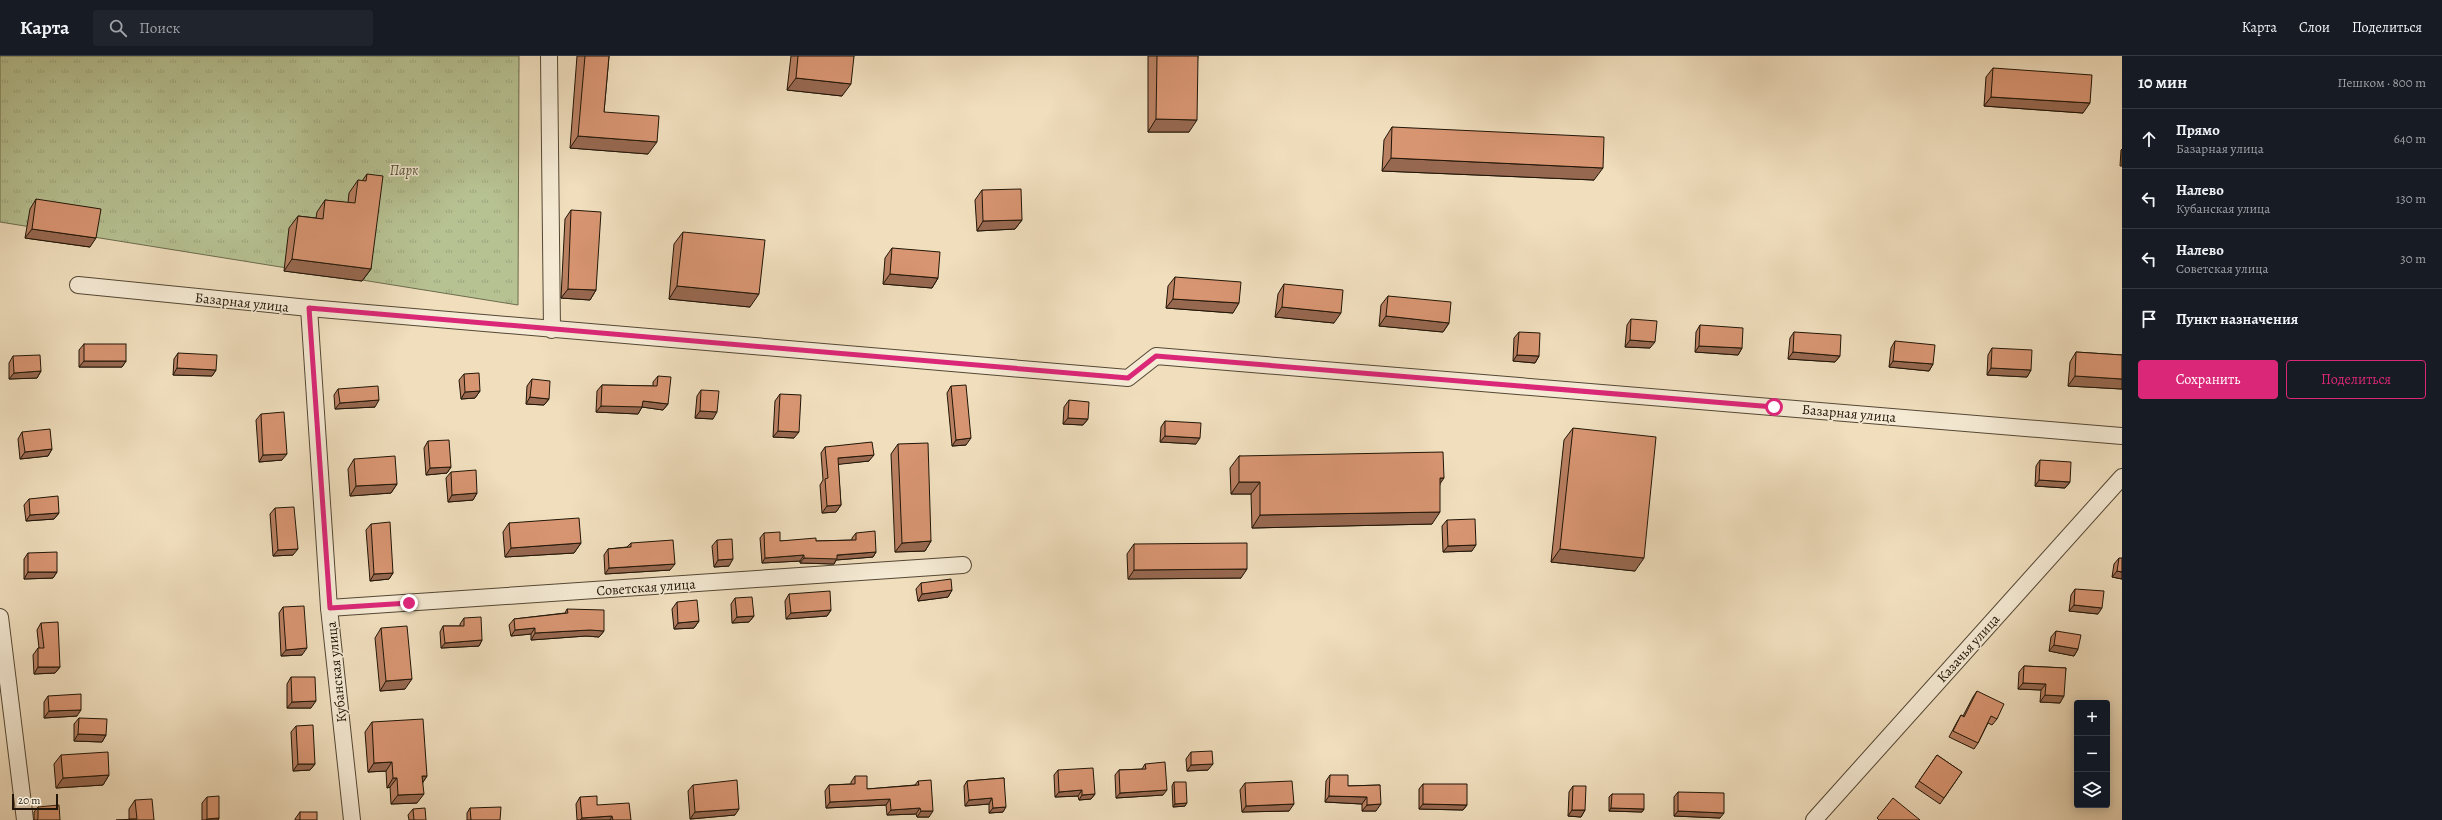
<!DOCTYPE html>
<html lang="ru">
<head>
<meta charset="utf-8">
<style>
	body { margin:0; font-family:Alegreya,serif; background:#20242c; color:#f1f3f6 }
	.controls { position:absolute; right:12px; bottom:12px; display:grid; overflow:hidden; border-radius:4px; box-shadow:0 2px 10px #0003 }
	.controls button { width:36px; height:36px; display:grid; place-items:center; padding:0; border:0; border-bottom:1px solid #363941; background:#171b24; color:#f1f3f6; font:20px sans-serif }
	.scale { position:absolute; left:12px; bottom:10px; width:46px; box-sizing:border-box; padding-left:4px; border:2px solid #201507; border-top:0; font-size:11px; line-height:14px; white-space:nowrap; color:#201507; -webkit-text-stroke:3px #f5ead4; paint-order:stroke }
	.stop { position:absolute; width:12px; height:12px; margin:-9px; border:3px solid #db2777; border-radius:50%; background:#fff }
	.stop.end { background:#db2777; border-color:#fff; box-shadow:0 1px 4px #0008 }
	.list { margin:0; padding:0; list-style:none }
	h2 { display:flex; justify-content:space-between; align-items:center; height:52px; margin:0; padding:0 16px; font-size:17px }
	h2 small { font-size:13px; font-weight:400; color:#9ea1a6 }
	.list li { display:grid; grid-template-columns:26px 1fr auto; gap:12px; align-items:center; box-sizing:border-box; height:60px; padding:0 16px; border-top:1px solid #363941 }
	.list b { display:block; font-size:15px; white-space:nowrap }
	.list p { margin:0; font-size:13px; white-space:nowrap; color:#9ea1a6 }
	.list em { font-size:13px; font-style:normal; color:#9ea1a6 }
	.actions { display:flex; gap:8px; padding:12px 16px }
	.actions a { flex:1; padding:9px 0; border:1px solid #db2777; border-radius:4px; text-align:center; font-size:14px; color:#db2777 }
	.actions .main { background:#db2777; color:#fff }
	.icon { flex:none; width:22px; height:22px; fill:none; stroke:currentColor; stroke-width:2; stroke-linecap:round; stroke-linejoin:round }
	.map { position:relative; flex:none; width:2122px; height:764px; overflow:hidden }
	header { display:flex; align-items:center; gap:24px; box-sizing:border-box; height:56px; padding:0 20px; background:#171b24; border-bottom:1px solid #363941 }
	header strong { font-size:19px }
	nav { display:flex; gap:22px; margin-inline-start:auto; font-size:14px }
	.search { width:280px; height:36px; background:#20242c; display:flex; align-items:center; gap:10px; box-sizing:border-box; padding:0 14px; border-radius:4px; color:#9ea1a6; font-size:15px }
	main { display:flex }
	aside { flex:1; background:#171b24 }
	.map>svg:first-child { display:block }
	.park { fill:url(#park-tufts); stroke:#6c6c4d }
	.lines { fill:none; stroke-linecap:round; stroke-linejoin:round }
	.minor-casing { stroke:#544734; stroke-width:18 }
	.minor { stroke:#f5ead4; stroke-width:16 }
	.wall { fill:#ba8062; stroke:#201507 }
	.shaded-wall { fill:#976850; stroke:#201507 }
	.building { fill:#d89572; stroke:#201507 }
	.route { stroke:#db2777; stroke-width:5 }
	.labels { text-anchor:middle; stroke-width:3; stroke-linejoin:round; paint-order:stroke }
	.park-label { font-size:14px; font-style:italic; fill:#555238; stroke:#f5ead4 }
	.street-label { font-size:14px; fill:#201507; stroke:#f5ead4 }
</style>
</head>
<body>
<header>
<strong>Карта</strong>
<div class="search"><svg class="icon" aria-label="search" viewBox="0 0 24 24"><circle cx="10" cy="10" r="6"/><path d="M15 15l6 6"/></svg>Поиск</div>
<nav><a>Карта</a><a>Слои</a><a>Поделиться</a></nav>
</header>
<main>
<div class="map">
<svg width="2122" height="764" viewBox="0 0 2122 764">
	<defs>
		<pattern id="park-tufts" width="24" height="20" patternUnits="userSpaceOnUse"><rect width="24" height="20" fill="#b7c293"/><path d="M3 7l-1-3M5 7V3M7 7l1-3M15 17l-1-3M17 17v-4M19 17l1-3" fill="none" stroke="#9da67d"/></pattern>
	</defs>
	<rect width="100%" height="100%" fill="#f0debd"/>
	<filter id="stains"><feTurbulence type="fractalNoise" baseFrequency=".005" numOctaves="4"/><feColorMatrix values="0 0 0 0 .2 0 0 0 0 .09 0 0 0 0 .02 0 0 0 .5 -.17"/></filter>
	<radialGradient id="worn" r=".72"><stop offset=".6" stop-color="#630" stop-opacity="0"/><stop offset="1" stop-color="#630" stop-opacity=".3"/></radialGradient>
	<path class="park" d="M 0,0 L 519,0 L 518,249 L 0,166 Z"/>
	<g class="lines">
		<g class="minor-casing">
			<g id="minor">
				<path d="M 549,0 L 552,274"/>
				<path d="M 78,229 L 309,252 L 1128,322 L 1156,300 L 2122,380"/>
				<path d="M 309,252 L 329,552 L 352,764"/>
				<path d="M 329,552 L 963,509"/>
				<path d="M 0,561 L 25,764"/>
				<path d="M 1814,764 L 2122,421"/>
			</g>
		</g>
		<use href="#minor" class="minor"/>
	</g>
	<g class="wall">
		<path d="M 577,0 L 609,0 L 604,56 L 648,98 L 570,92 Z"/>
		<path d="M 791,0 L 854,0 L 842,40 L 787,34 Z"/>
		<path d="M 1148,0 L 1198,0 L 1189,76 L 1148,76 Z"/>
		<path d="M 1993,12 L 2083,57 L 1984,50 L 1986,21 Z"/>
		<path d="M 1392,71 L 1594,124 L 1382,115 L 1384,84 Z"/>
		<path d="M 2122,93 L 2122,110 L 2120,110 L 2121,94 Z"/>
		<path d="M 367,118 L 371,213 L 362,225 L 284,215 L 289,172 L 298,160 L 316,162 L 317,156 L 325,144 L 348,147 L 349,137 L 358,124 L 362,125 Z"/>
		<path d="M 982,134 L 1022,164 L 1015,173 L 977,175 L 975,144 Z"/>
		<path d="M 36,143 L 90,191 L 25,182 L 30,153 Z"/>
		<path d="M 571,154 L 596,234 L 590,244 L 561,242 L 565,163 Z"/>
		<path d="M 683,176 L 750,251 L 669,243 L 674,188 Z"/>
		<path d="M 892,192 L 938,222 L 932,232 L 883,228 L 885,202 Z"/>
		<path d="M 1175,221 L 1233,257 L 1166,252 L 1168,230 Z"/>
		<path d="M 1284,228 L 1334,267 L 1275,261 L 1278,238 Z"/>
		<path d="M 1388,240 L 1449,267 L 1443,276 L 1379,270 L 1381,249 Z"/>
		<path d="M 1631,263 L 1650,292 L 1625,291 L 1627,269 Z"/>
		<path d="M 1700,269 L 1742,292 L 1738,299 L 1695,296 L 1696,276 Z"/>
		<path d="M 1519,276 L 1539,300 L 1535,307 L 1513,305 L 1514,282 Z"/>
		<path d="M 1794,276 L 1840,300 L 1835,306 L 1788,303 L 1790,282 Z"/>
		<path d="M 1895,285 L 1933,308 L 1929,315 L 1889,311 L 1891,292 Z"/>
		<path d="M 84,288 L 126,305 L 122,311 L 79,311 L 79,294 Z"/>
		<path d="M 1992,292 L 2031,314 L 2027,321 L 1987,319 L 1988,299 Z"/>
		<path d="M 2076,296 L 2122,299 L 2122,333 L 2068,330 L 2070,306 Z"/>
		<path d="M 178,297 L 216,314 L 212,320 L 173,319 L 174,303 Z"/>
		<path d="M 13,300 L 41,315 L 37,322 L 9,323 L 9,307 Z"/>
		<path d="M 464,318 L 480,335 L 475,342 L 461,343 L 459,324 Z"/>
		<path d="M 658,320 L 668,348 L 663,354 L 642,351 L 638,358 L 596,356 L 597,335 L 602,329 L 653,330 L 653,326 Z"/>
		<path d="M 532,323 L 549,343 L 544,349 L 526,348 L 527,330 Z"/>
		<path d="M 951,330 L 966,389 L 952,390 L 947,337 Z"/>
		<path d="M 338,333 L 375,351 L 335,353 L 334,339 Z"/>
		<path d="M 701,334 L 713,363 L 695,362 L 697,340 Z"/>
		<path d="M 780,338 L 794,382 L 773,381 L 775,345 Z"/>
		<path d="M 1069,344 L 1088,363 L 1083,369 L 1063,368 L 1064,351 Z"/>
		<path d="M 261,358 L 282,404 L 259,406 L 256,364 Z"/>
		<path d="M 1165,365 L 1196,388 L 1160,386 L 1161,371 Z"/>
		<path d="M 1573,372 L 1635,515 L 1551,506 L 1564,384 Z"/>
		<path d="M 22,376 L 52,393 L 48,400 L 20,403 L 18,383 Z"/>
		<path d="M 428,385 L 451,411 L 447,417 L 426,419 L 424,392 Z"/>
		<path d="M 898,388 L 931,485 L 925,495 L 895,496 L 891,398 Z"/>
		<path d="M 825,391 L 869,405 L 838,408 L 841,449 L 836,456 L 822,457 L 820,429 L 823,424 L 821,397 Z"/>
		<path d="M 1239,400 L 1440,428 L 1432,468 L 1252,472 L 1251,438 L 1231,438 L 1230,412 Z"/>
		<path d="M 354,403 L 397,428 L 391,437 L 350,440 L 348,413 Z"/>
		<path d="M 2040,404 L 2070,426 L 2065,432 L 2035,430 L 2036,410 Z"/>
		<path d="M 451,416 L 477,437 L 473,444 L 448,446 L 446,422 Z"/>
		<path d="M 29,443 L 59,457 L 54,463 L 26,465 L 24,449 Z"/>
		<path d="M 275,452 L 293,499 L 273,500 L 270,458 Z"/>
		<path d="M 1447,464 L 1472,495 L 1443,496 L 1442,470 Z"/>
		<path d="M 509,467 L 581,487 L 574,497 L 505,501 L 503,476 Z"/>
		<path d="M 371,468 L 393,517 L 389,523 L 370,525 L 366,474 Z"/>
		<path d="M 764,477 L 780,485 L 816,485 L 852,484 L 852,482 L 856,477 L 876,496 L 873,501 L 836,504 L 834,508 L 800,507 L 800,505 L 762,507 L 760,482 Z"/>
		<path d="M 717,484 L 729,510 L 714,511 L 712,490 Z"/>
		<path d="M 631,487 L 670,514 L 605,518 L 604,499 L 608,493 L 627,491 Z"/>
		<path d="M 1134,488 L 1241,522 L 1128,523 L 1127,498 Z"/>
		<path d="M 28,497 L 57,516 L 53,522 L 24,523 L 24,503 Z"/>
		<path d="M 2119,502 L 2122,523 L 2112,521 L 2114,508 Z"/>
		<path d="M 921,527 L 952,534 L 948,541 L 918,545 L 916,533 Z"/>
		<path d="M 2075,533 L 2098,558 L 2069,555 L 2071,539 Z"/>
		<path d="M 789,538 L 831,554 L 827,560 L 786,563 L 785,545 Z"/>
		<path d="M 735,542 L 754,560 L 749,566 L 732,567 L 731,548 Z"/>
		<path d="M 677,546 L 699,565 L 694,572 L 674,573 L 672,553 Z"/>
		<path d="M 283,551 L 302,599 L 281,600 L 279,557 Z"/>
		<path d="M 567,553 L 604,575 L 599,581 L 586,580 L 531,584 L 531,578 L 511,580 L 509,569 L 514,563 L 565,557 Z"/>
		<path d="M 464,562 L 482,584 L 479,590 L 441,592 L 440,576 L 443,570 L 460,570 L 460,568 Z"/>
		<path d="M 41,567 L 60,611 L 55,617 L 34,618 L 33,599 L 38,592 L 39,592 L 37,574 Z"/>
		<path d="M 381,572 L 405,633 L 380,635 L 375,582 Z"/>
		<path d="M 2056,575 L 2078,593 L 2074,600 L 2049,595 L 2051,581 Z"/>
		<path d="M 2024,610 L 2066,612 L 2060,647 L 2040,646 L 2041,634 L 2018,633 L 2019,616 Z"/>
		<path d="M 291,621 L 311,652 L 287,652 L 287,628 Z"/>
		<path d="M 1977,635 L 1997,663 L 1992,669 L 1988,667 L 1978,687 L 1974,693 L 1949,681 L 1957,666 L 1961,659 L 1963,660 L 1973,641 Z"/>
		<path d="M 48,640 L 77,660 L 44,662 L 44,646 Z"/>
		<path d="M 79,662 L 106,679 L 102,686 L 74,685 L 74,668 Z"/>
		<path d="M 372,666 L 427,720 L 423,726 L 417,747 L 391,748 L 390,731 L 387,732 L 386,715 L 368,716 L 365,676 Z"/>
		<path d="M 296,670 L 315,708 L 310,714 L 293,715 L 291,676 Z"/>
		<path d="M 1191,696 L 1208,714 L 1187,715 L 1186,703 Z"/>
		<path d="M 61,699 L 109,719 L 103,729 L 56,732 L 54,708 Z"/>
		<path d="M 1937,699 L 1962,716 L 1940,748 L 1915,731 Z"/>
		<path d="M 1145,708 L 1163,739 L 1116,742 L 1115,719 L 1119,714 L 1142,713 Z"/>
		<path d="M 1058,714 L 1095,738 L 1091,743 L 1079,744 L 1078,740 L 1055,741 L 1054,719 Z"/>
		<path d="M 1330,719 L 1348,730 L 1380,729 L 1376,755 L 1362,755 L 1362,748 L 1325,746 L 1326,725 Z"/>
		<path d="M 855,720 L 867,733 L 915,729 L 918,725 L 929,761 L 917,761 L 916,758 L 887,759 L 886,749 L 826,752 L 825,735 L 829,729 L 851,728 L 851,726 Z"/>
		<path d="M 1004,722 L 1003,756 L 989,757 L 989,748 L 965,750 L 964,730 L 967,725 Z"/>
		<path d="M 1174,726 L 1185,750 L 1173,751 L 1172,730 Z"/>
		<path d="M 1245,727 L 1289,755 L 1242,756 L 1240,734 Z"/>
		<path d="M 1423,728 L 1467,749 L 1463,754 L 1419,753 L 1419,733 Z"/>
		<path d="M 693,729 L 735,759 L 690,763 L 688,735 Z"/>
		<path d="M 1573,730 L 1585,754 L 1581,761 L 1568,760 L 1569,736 Z"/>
		<path d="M 1678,736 L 1720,762 L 1674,760 L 1674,741 Z"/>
		<path d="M 1612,738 L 1644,753 L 1642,756 L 1609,755 L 1609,741 Z"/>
		<path d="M 207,741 L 219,762 L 218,764 L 202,764 L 202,747 Z"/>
		<path d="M 580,741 L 597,749 L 631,764 L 577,764 L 576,748 Z"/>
		<path d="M 135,744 L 154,764 L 129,763 L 129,753 Z"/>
		<path d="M 38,751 L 60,764 L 34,764 L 34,756 Z"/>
		<path d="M 470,752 L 500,764 L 467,764 L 467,757 Z"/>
		<path d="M 413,753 L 426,764 L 409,764 L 408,759 Z"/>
		<path d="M 300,756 L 317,764 L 295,764 L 295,763 Z"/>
	</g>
	<g class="shaded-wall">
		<path d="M 796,22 L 851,28 L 842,40 L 787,34 Z"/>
		<path d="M 1991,41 L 2090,47 L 2083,57 L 1984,50 Z"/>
		<path d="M 1156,63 L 1197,64 L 1189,76 L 1148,76 Z"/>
		<path d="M 578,80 L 657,86 L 648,98 L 570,92 Z"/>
		<path d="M 1391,102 L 1603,112 L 1594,124 L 1382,115 Z"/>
		<path d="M 1022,164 L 1015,173 L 977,175 L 983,165 Z"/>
		<path d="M 32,173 L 96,182 L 90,191 L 25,182 Z"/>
		<path d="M 292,203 L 371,213 L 362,225 L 284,215 Z"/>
		<path d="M 890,218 L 938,222 L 932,232 L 883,228 Z"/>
		<path d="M 677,230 L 759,238 L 750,251 L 669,243 Z"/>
		<path d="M 568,233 L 596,234 L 590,244 L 561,242 Z"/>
		<path d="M 1173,243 L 1239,247 L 1233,257 L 1166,252 Z"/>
		<path d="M 1282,251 L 1341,257 L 1334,267 L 1275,261 Z"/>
		<path d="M 1386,260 L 1449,267 L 1443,276 L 1379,270 Z"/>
		<path d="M 1630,284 L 1655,286 L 1650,292 L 1625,291 Z"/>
		<path d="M 1699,290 L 1742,292 L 1738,299 L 1695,296 Z"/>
		<path d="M 1793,296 L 1840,300 L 1835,306 L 1788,303 Z"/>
		<path d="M 1517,299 L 1539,300 L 1535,307 L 1513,305 Z"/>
		<path d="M 84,305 L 126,305 L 122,311 L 79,311 Z"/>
		<path d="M 1893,305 L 1933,308 L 1929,315 L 1889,311 Z"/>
		<path d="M 177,312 L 216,314 L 212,320 L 173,319 Z"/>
		<path d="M 1991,312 L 2031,314 L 2027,321 L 1987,319 Z"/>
		<path d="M 41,315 L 37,322 L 9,323 L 14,317 Z"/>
		<path d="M 2075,320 L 2122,323 L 2122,333 L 2068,330 Z"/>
		<path d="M 480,335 L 475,342 L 461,343 L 465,336 Z"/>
		<path d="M 530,341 L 549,343 L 544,349 L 526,348 Z"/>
		<path d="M 379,344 L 375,351 L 335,353 L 340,347 Z"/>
		<path d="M 643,345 L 668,348 L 663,354 L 642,351 L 638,358 L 596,356 L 601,350 Z"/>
		<path d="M 700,355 L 717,356 L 713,363 L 695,362 Z"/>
		<path d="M 1068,362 L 1088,363 L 1083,369 L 1063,368 Z"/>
		<path d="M 778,375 L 799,376 L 794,382 L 773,381 Z"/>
		<path d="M 1165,380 L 1200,382 L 1196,388 L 1160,386 Z"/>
		<path d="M 971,382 L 966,389 L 952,390 L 956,384 Z"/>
		<path d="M 52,393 L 48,400 L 20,403 L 25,396 Z"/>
		<path d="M 287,398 L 282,404 L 259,406 L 263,399 Z"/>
		<path d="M 874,399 L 869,405 L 833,409 L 838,402 Z"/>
		<path d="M 451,411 L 447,417 L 426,419 L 430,412 Z"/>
		<path d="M 1440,422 L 1444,422 L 1435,435 Z"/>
		<path d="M 2039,424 L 2070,426 L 2065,432 L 2035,430 Z"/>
		<path d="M 1239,426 L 1260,426 L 1251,438 L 1231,438 Z"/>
		<path d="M 397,428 L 391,437 L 350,440 L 356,430 Z"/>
		<path d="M 477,437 L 473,444 L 448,446 L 452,439 Z"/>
		<path d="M 841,449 L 836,456 L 822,457 L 827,450 Z"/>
		<path d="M 1440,456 L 1432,468 L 1252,472 L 1260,459 Z"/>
		<path d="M 59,457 L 54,463 L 26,465 L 30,459 Z"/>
		<path d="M 931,485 L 925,495 L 895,496 L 902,487 Z"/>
		<path d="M 581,487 L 574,497 L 505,501 L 511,492 Z"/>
		<path d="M 1476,489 L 1472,495 L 1443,496 L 1448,490 Z"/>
		<path d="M 298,493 L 293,499 L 273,500 L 278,494 Z"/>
		<path d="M 1560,493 L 1644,502 L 1635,515 L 1551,506 Z"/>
		<path d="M 876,496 L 873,501 L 836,504 L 834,508 L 800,507 L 804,502 Z"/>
		<path d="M 804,499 L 800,505 L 762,507 L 765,502 Z"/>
		<path d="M 733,503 L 729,510 L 714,511 L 718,504 Z"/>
		<path d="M 675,508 L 670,514 L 605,518 L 609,512 Z"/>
		<path d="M 1247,513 L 1241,522 L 1128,523 L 1134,514 Z"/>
		<path d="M 2117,515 L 2122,516 L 2122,523 L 2112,521 Z"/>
		<path d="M 28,516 L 57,516 L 53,522 L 24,523 Z"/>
		<path d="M 393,517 L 389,523 L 370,525 L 374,518 Z"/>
		<path d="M 952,534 L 948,541 L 918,545 L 922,538 Z"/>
		<path d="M 2074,549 L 2102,552 L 2098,558 L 2069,555 Z"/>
		<path d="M 831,554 L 827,560 L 786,563 L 791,557 Z"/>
		<path d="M 754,560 L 749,566 L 732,567 L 737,561 Z"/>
		<path d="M 699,565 L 694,572 L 674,573 L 678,567 Z"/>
		<path d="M 535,572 L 531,578 L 511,580 L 515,574 Z"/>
		<path d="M 590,574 L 604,575 L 599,581 L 586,580 L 531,584 L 535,577 Z"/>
		<path d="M 482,584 L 479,590 L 441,592 L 445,587 Z"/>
		<path d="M 2054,589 L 2078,593 L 2074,600 L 2049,595 Z"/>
		<path d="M 307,592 L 302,599 L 281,600 L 286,594 Z"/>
		<path d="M 38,611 L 60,611 L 55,617 L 34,618 Z"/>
		<path d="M 412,623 L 405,633 L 380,635 L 386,625 Z"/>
		<path d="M 2023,627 L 2046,628 L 2041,634 L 2018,633 Z"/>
		<path d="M 2045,639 L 2064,640 L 2060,647 L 2040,646 Z"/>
		<path d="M 316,645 L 311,652 L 287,652 L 292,646 Z"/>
		<path d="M 81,654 L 77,660 L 44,662 L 49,655 Z"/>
		<path d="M 78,678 L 106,679 L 102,686 L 74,685 Z"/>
		<path d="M 392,706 L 386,715 L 368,716 L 374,707 Z"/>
		<path d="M 298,708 L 315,708 L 310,714 L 293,715 Z"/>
		<path d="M 1213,708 L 1208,714 L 1187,715 L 1191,709 Z"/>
		<path d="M 109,719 L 103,729 L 56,732 L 63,722 Z"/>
		<path d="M 422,720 L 427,720 L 421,729 Z"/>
		<path d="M 393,722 L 397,722 L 390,731 L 387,732 Z"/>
		<path d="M 1082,734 L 1078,740 L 1055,741 L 1059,736 Z"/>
		<path d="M 1167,734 L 1163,739 L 1116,742 L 1120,737 Z"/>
		<path d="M 424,738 L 417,747 L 391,748 L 398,739 Z"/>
		<path d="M 1095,738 L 1091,743 L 1079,744 L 1082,739 Z"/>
		<path d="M 1329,740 L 1367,741 L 1362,748 L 1325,746 Z"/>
		<path d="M 992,742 L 989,748 L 965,750 L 969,744 Z"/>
		<path d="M 890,743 L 886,749 L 826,752 L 830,746 Z"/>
		<path d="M 1187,747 L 1185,750 L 1173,751 L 1175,748 Z"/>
		<path d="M 1294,748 L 1289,755 L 1242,756 L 1246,750 Z"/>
		<path d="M 1381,748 L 1376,755 L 1362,755 L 1367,749 Z"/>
		<path d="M 1423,748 L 1467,749 L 1463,754 L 1419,753 Z"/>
		<path d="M 1006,751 L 1003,756 L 989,757 L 993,752 Z"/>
		<path d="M 920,752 L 916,758 L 887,759 L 891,754 Z"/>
		<path d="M 1611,752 L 1644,753 L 1642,756 L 1609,755 Z"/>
		<path d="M 739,753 L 735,759 L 690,763 L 695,756 Z"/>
		<path d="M 1572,754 L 1585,754 L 1581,761 L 1568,760 Z"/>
		<path d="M 921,755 L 933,755 L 929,761 L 917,761 Z"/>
		<path d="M 1678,755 L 1724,757 L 1720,762 L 1674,760 Z"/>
		<path d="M 612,760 L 610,764 L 580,764 L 582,762 Z"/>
		<path d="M 219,762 L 218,764 L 206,764 L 207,763 Z"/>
	</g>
	<g class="building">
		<path d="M 585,0 L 609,0 L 604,56 L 659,60 L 657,86 L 578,80 Z"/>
		<path d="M 798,0 L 854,0 L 851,28 L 796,22 Z"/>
		<path d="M 1157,0 L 1198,0 L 1197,64 L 1156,63 Z"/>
		<path d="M 1993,12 L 2092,19 L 2090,47 L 1991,41 Z"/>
		<path d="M 1392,71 L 1604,81 L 1603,112 L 1391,102 Z"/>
		<path d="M 367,118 L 383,120 L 371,213 L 292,203 L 298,160 L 323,163 L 325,144 L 355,147 L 358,124 L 366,125 Z"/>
		<path d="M 1021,133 L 1022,164 L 983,165 L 982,134 Z"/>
		<path d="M 36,143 L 101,153 L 96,182 L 32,173 Z"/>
		<path d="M 571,154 L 601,156 L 596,234 L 568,233 Z"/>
		<path d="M 683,176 L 765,184 L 759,238 L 677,230 Z"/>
		<path d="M 892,192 L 940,196 L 938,222 L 890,218 Z"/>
		<path d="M 1175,221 L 1241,226 L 1239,247 L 1173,243 Z"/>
		<path d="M 1284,228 L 1343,234 L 1341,257 L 1282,251 Z"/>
		<path d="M 1388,240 L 1451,246 L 1449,267 L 1386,260 Z"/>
		<path d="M 1631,263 L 1657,265 L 1655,286 L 1630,284 Z"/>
		<path d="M 1700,269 L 1743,272 L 1742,292 L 1699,290 Z"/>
		<path d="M 1519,276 L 1540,277 L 1539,300 L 1517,299 Z"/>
		<path d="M 1794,276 L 1841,279 L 1840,300 L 1793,296 Z"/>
		<path d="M 1895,285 L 1935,289 L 1933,308 L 1893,305 Z"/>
		<rect x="84" y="288" width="42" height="17"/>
		<path d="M 1992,292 L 2032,294 L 2031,314 L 1991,312 Z"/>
		<path d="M 2076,296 L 2122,299 L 2122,323 L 2075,320 Z"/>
		<path d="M 178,297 L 217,299 L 216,314 L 177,312 Z"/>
		<path d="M 40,299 L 41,315 L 14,317 L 13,300 Z"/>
		<path d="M 479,317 L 480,335 L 465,336 L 464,318 Z"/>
		<path d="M 658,320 L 671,321 L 668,348 L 643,345 L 642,351 L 601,350 L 602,329 L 657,330 Z"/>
		<path d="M 532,323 L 550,325 L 549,343 L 530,341 Z"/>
		<path d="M 966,329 L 971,382 L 956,384 L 951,330 Z"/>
		<path d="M 378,330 L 379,344 L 340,347 L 338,333 Z"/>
		<path d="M 701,334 L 719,335 L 717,356 L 700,355 Z"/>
		<path d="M 780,338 L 801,339 L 799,376 L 778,375 Z"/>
		<path d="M 1069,344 L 1089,346 L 1088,363 L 1068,362 Z"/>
		<path d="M 284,356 L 287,398 L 263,399 L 261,358 Z"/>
		<path d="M 1165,365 L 1201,367 L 1200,382 L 1165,380 Z"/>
		<path d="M 1573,372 L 1656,381 L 1644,502 L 1560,493 Z"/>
		<path d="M 50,373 L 52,393 L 25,396 L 22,376 Z"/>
		<path d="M 449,384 L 451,411 L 430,412 L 428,385 Z"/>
		<path d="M 872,386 L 874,399 L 838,402 L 841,449 L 827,450 L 825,423 L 828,422 L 825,391 Z"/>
		<path d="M 928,387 L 931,485 L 902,487 L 898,388 Z"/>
		<path d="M 1443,396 L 1444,422 L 1440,422 L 1440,456 L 1260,459 L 1260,426 L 1239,426 L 1239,400 Z"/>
		<path d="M 395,400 L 397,428 L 356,430 L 354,403 Z"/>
		<path d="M 2040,404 L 2071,406 L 2070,426 L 2039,424 Z"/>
		<path d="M 476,414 L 477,437 L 452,439 L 451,416 Z"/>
		<path d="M 58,440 L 59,457 L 30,459 L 29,443 Z"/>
		<path d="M 294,451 L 298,493 L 278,494 L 275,452 Z"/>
		<path d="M 579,462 L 581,487 L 511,492 L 509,467 Z"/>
		<path d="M 1475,463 L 1476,489 L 1448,490 L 1447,464 Z"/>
		<path d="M 390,466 L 393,517 L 374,518 L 371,468 Z"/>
		<path d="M 875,475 L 876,496 L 837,499 L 837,503 L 804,502 L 804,499 L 765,502 L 764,477 L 780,476 L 780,485 L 816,482 L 816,485 L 856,484 L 856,477 Z"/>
		<path d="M 732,483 L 733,503 L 718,504 L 717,484 Z"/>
		<path d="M 673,484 L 675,508 L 609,512 L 608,493 L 631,491 L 631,487 Z"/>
		<path d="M 1247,487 L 1247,513 L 1134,514 L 1134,488 Z"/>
		<path d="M 57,496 L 57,516 L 28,516 L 28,497 Z"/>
		<path d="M 2119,502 L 2122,502 L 2122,516 L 2117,515 Z"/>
		<path d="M 951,523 L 952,534 L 922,538 L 921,527 Z"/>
		<path d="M 2075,533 L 2104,535 L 2102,552 L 2074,549 Z"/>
		<path d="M 830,535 L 831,554 L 791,557 L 789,538 Z"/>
		<path d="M 752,541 L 754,560 L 737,561 L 735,542 Z"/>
		<path d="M 697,544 L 699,565 L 678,567 L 677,546 Z"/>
		<path d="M 304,550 L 307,592 L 286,594 L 283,551 Z"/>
		<path d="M 567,553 L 604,554 L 604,575 L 590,574 L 535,577 L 535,572 L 515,574 L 514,563 L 568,557 Z"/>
		<path d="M 481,561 L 482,584 L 445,587 L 443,570 L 464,570 L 464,562 Z"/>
		<path d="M 58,566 L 60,611 L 38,611 L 38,592 L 44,592 L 41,567 Z"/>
		<path d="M 407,570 L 412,623 L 386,625 L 381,572 Z"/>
		<path d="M 2056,575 L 2081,579 L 2078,593 L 2054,589 Z"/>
		<path d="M 2024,610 L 2066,612 L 2064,640 L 2045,639 L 2046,628 L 2023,627 Z"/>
		<path d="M 291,621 L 315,621 L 316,645 L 292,646 Z"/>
		<path d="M 1977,635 L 2004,648 L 1997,663 L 1991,660 L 1978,687 L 1953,675 L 1961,659 L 1964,661 Z"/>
		<path d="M 81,638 L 81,654 L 49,655 L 48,640 Z"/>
		<path d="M 79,662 L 107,663 L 106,679 L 78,678 Z"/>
		<path d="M 423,663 L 427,720 L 422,720 L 424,738 L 398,739 L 397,722 L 393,722 L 392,706 L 374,707 L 372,666 Z"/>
		<path d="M 313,669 L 315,708 L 298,708 L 296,670 Z"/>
		<path d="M 1212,695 L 1213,708 L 1191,709 L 1191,696 Z"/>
		<path d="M 108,696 L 109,719 L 63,722 L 61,699 Z"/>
		<path d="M 1937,699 L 1962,716 L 1944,742 L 1919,725 Z"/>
		<path d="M 1165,706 L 1167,734 L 1120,737 L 1119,714 L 1146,713 L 1145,708 Z"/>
		<path d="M 1093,712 L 1095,738 L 1082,739 L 1082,734 L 1059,736 L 1058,714 Z"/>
		<path d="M 1330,719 L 1348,719 L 1348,730 L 1380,729 L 1381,748 L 1367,749 L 1367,741 L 1329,740 Z"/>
		<path d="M 855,720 L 867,720 L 867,733 L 919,729 L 918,725 L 931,724 L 933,755 L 921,755 L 920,752 L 891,754 L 890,743 L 830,746 L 829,729 L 855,728 Z"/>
		<path d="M 1004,722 L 1006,751 L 993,752 L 992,742 L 969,744 L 967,725 Z"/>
		<path d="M 737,724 L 739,753 L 695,756 L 693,729 Z"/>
		<path d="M 1292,725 L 1294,748 L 1246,750 L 1245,727 Z"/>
		<path d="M 1174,726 L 1186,726 L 1187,747 L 1175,748 Z"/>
		<path d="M 1423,728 L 1467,728 L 1467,749 L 1423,748 Z"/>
		<path d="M 1573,730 L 1586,730 L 1585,754 L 1572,754 Z"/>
		<path d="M 1678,736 L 1724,737 L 1724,757 L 1678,755 Z"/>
		<path d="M 1612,738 L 1644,738 L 1644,753 L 1611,752 Z"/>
		<path d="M 219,740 L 219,762 L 207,763 L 207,741 Z"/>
		<path d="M 597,740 L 597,749 L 629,747 L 631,764 L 613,764 L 612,760 L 582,762 L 580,741 Z"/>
		<path d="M 1893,742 L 1920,764 L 1879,764 L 1877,762 Z"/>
		<path d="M 152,743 L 154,764 L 116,764 L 137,763 L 135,744 Z"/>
		<path d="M 59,749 L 60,764 L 37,764 L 38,762 L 38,751 Z"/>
		<path d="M 501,751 L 500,764 L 471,764 L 470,752 Z"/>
		<path d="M 425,752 L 426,764 L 414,764 L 413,753 Z"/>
		<rect x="300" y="756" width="17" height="8"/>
	</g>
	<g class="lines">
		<path class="route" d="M 409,547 L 330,552 L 309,252 L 1128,322 L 1156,300 L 1774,351"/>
	</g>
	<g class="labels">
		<g class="park-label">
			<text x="404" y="119">Парк</text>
		</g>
		<g class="street-label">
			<text transform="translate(242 246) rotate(6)" y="5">Базарная улица</text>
			<text transform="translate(1849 357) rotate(5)" y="5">Базарная улица</text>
			<text transform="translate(646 531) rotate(-4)" y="5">Советская улица</text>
			<text transform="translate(1968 592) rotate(-48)" y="5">Казачья улица</text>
			<text transform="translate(336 616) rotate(-96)" y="5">Кубанская улица</text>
		</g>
	</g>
	<rect width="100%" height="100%" filter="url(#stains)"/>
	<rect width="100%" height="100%" fill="url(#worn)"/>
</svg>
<div class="controls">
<button>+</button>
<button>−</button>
<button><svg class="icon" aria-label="layers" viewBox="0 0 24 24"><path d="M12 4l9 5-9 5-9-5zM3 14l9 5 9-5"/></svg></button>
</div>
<div class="scale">20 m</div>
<div class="stop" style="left:1774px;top:351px"></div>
<div class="stop end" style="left:409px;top:547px"></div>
</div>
<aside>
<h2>10 мин<small>Пешком · 800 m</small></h2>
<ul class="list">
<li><svg class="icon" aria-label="ahead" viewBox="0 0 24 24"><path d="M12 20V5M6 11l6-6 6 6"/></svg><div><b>Прямо</b><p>Базарная улица</p></div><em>640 m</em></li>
<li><svg class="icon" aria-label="left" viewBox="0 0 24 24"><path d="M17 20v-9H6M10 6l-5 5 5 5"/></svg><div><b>Налево</b><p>Кубанская улица</p></div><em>130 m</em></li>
<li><svg class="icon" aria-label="left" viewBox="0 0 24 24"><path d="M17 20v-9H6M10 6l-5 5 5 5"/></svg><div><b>Налево</b><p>Советская улица</p></div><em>30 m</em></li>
<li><svg class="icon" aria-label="arrive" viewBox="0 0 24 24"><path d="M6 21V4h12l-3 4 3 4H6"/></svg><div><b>Пункт назначения</b></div></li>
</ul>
<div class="actions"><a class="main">Сохранить</a><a>Поделиться</a></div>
</aside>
</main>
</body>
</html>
